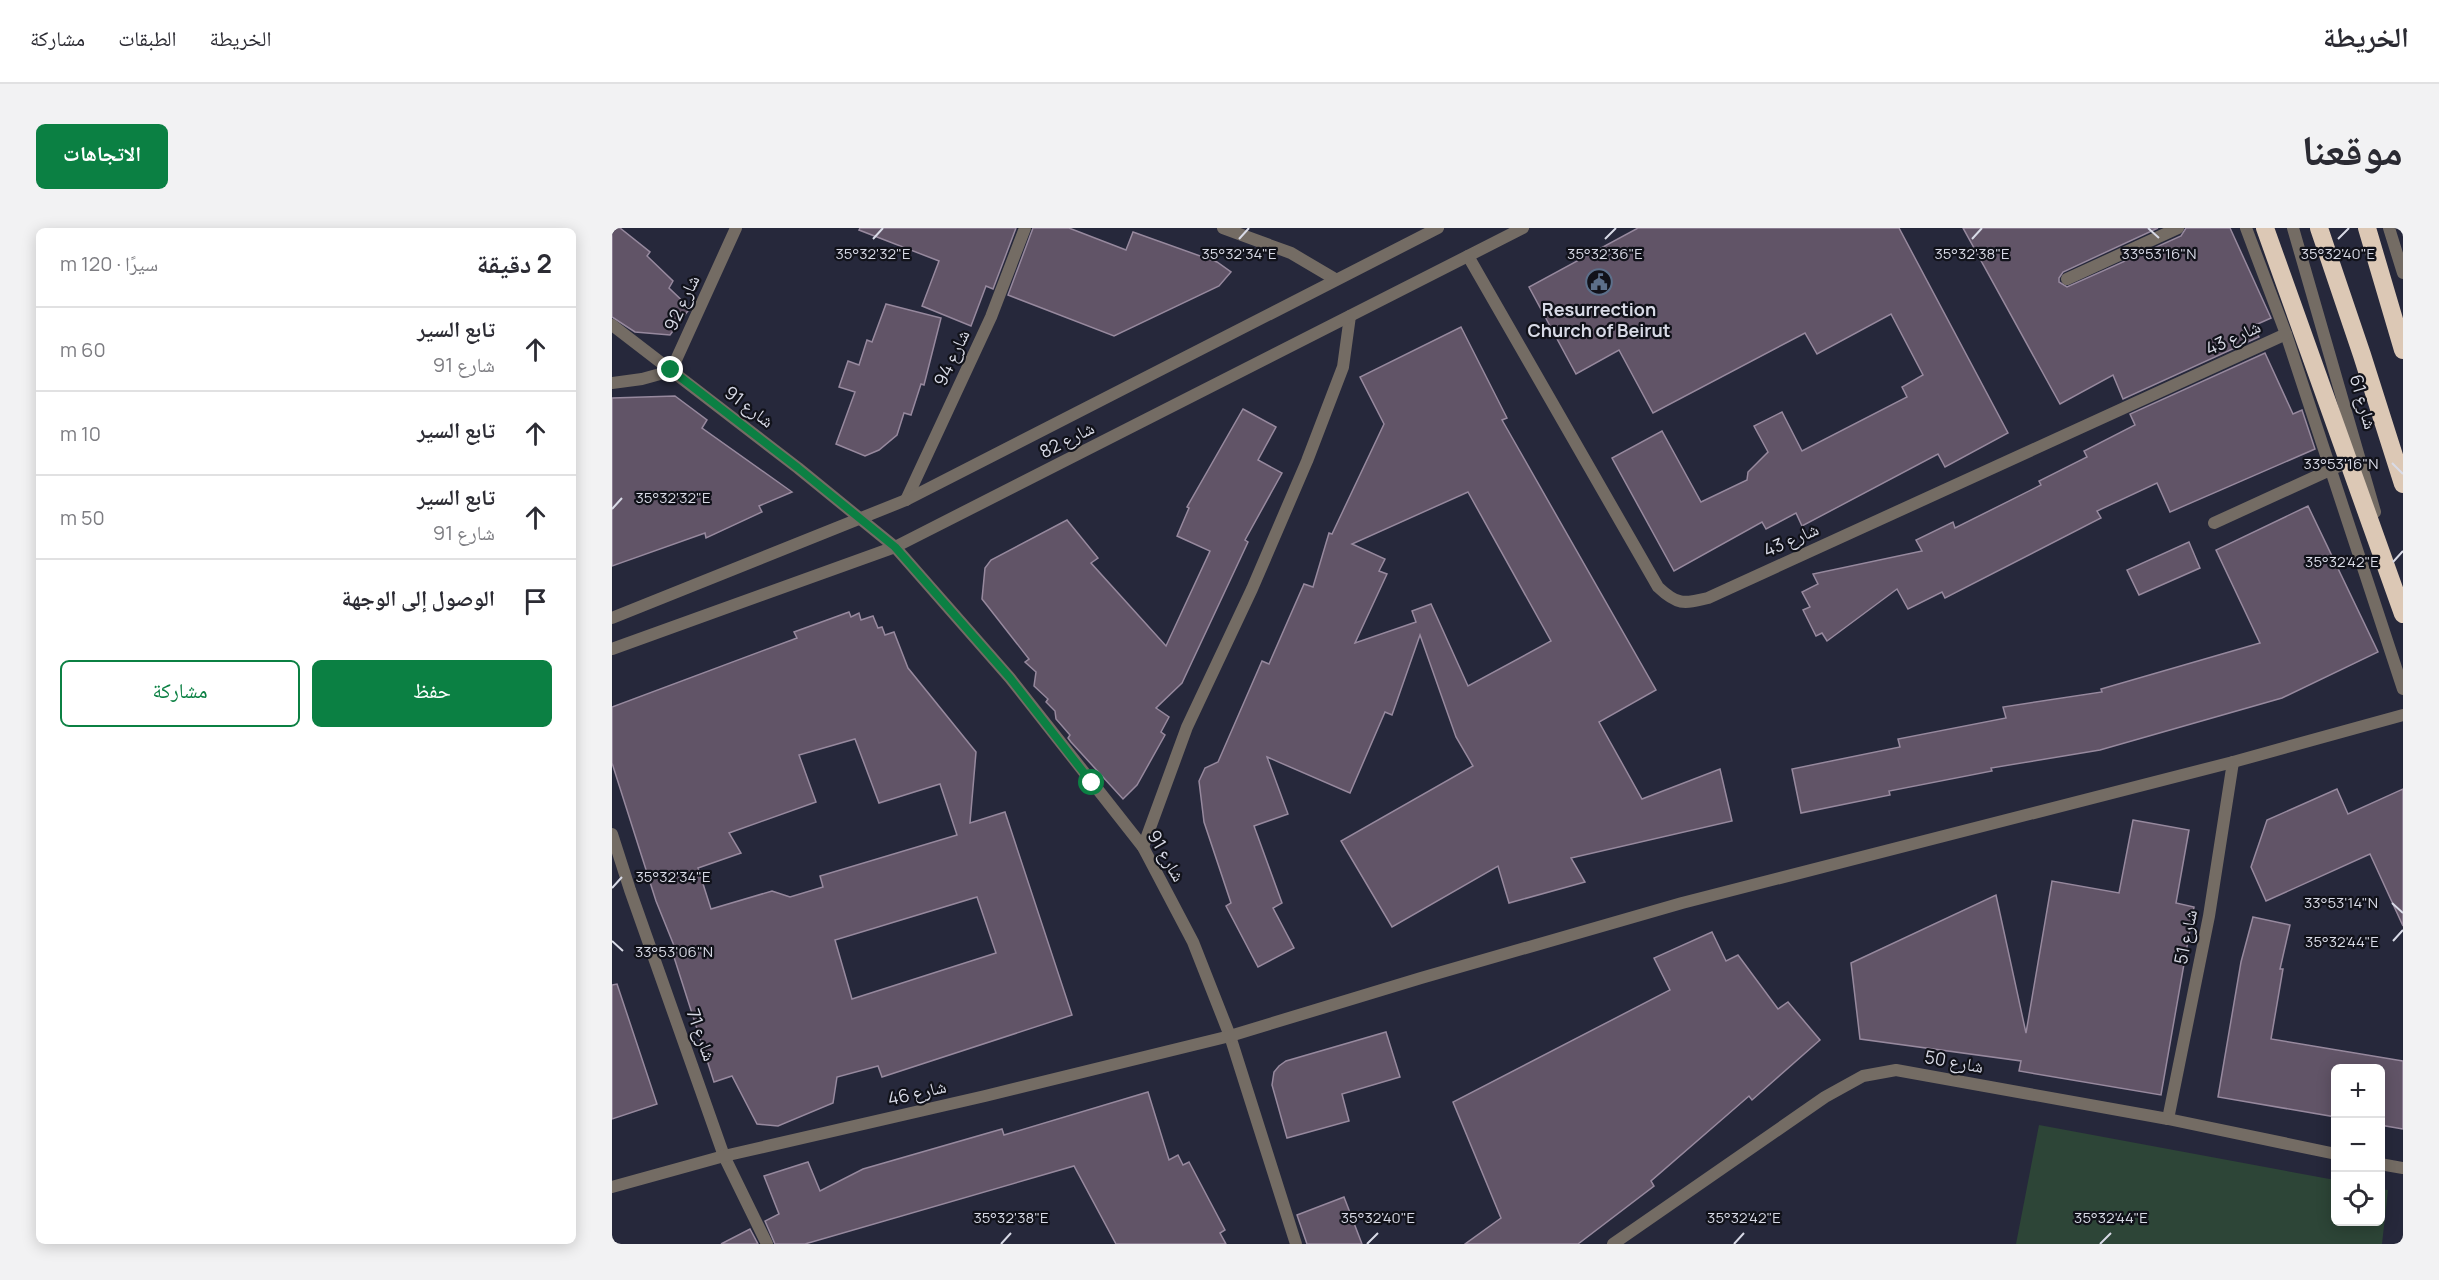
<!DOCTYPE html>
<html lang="ar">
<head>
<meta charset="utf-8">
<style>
	body { margin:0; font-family:Manrope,"Noto Naskh Arabic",sans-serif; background:#f2f2f3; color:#2b2b33; direction:rtl }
	.controls { position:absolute; right:18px; bottom:18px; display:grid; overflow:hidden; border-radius:9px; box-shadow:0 3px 15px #0003 }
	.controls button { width:54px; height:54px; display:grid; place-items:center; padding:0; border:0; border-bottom:2px solid #e1e1e2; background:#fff; color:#2b2b33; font:30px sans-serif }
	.stop { position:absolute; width:18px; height:18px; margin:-14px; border:4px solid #0b8043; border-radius:50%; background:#fff }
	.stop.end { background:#0b8043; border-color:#fff; box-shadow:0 2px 6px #0008 }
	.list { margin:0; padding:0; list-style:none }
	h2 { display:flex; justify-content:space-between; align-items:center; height:78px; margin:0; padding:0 24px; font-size:26px }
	h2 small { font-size:20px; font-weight:400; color:#7c7c81 }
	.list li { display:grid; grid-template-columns:39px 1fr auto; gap:18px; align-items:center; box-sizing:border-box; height:84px; padding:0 24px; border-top:2px solid #e1e1e2 }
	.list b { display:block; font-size:22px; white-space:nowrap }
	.list p { margin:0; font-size:20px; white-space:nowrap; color:#7c7c81 }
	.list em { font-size:20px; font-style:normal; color:#7c7c81 }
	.actions { display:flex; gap:12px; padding:18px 24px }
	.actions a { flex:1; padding:14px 0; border:2px solid #0b8043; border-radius:9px; text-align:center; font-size:21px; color:#0b8043 }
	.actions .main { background:#0b8043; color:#fff }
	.icon { flex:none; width:33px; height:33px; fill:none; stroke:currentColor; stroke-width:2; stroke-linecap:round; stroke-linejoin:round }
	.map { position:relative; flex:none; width:1791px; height:1016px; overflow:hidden; direction:ltr; border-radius:9px }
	header { display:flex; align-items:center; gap:36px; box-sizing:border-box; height:84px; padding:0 30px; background:#fff; border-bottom:2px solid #e1e1e2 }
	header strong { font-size:28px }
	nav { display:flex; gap:33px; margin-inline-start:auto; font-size:21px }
	.intro { display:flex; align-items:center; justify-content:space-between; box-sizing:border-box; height:144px; padding:0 36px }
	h1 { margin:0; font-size:42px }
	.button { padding:15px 27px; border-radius:9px; background:#0b8043; color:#fff; font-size:21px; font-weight:700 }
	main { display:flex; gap:36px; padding:0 36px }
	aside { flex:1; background:#fff; border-radius:9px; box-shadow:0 3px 15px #0003 }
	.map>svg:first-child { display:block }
	.green { fill:#2d4537 }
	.building { fill:#615467; stroke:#97899e; stroke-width:1.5; fill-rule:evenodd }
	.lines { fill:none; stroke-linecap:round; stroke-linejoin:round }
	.service { stroke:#746c64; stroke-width:12 }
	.minor { stroke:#746c64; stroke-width:12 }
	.tertiary { stroke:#746c64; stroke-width:12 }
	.motorway { stroke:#dcc8b5; stroke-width:18 }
	.motorway-bridge { stroke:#dcc8b5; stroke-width:18 }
	.route { stroke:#0b8043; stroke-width:8 }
	.ticks { fill:none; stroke:#d8dae6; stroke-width:2 }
	.labels { text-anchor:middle; stroke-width:4.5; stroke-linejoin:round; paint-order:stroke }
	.street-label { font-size:18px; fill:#d8dae6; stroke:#11121a }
	.poi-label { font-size:18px; font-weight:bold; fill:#d8dae6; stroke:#11121a }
	.ticks-label { font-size:15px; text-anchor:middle; fill:#d8dae6; stroke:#11121a; stroke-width:4.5; stroke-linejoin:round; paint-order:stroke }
</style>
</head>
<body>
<header>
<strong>الخريطة</strong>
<nav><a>الخريطة</a><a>الطبقات</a><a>مشاركة</a></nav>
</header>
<div class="intro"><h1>موقعنا</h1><a class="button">الاتجاهات</a></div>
<main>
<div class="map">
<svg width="1791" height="1016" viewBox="0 0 1791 1016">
	<rect width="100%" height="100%" fill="#26283b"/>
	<path class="green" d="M 1427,897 L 1723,952 L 1724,994 L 1768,994 L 1769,961 L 1776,962 L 1770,1016 L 1404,1016 Z"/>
	<g class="building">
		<path d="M 0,0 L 8,0 L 38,24 L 35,28 L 61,53 L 57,60 L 78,80 L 58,107 L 23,104 L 0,89 Z"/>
		<path d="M 248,0 L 404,0 L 381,61 L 374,58 L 359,98 L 310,78 L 327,33 L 247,2 Z"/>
		<path d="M 421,0 L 457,0 L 514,22 L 521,4 L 605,34 L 619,44 L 607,58 L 502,108 L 396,67 Z"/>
		<path d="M 1026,0 L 1287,0 L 1396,205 L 1333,239 L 1326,226 L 1190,298 L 1184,285 L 1154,301 L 1150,294 L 1062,343 L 1000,230 L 1050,203 L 1089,274 L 1135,252 L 1136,244 L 1156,224 L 1142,198 L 1170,184 L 1190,223 L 1295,169 L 1290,159 L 1311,147 L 1279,86 L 1205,126 L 1193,105 L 1041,185 L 1007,122 L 964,146 L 917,59 Z"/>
		<path d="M 1351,0 L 1546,0 L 1451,44 L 1447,50 L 1447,54 L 1455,59 L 1569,8 L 1574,0 L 1618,0 L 1659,90 L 1641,98 L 1647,109 L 1511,171 L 1501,147 L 1448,176 Z"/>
		<path d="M 274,76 L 329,90 L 312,157 L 309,156 L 299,187 L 292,185 L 285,207 L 267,222 L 253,228 L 224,216 L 243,164 L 227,159 L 236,133 L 247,137 L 255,112 L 260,114 Z"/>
		<path d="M 849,99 L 895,190 L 890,192 L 1044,462 L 987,494 L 1030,571 L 1108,541 L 1120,593 L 959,630 L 973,654 L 897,675 L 886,638 L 780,699 L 729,613 L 861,538 L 844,509 L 808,407 L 780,487 L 773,484 L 738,565 L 655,529 L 676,586 L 642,598 L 670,675 L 661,680 L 682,720 L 646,739 L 614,678 L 619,675 L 592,594 L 587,553 L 593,540 L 606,534 L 650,433 L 657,436 L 692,356 L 701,359 L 717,305 L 720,306 L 772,196 L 748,149 ZM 856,264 L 939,413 L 856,458 L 819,376 L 800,383 L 804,394 L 743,415 L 775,346 L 767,343 L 773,331 L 740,316 Z"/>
		<path d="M 1653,125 L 1681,186 L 1690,182 L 1703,221 L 1558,284 L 1545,255 L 1485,283 L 1489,290 L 1333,370 L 1330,364 L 1296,381 L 1285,361 L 1215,413 L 1210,405 L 1204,408 L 1191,382 L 1198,379 L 1190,364 L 1206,356 L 1201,346 L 1310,323 L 1304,312 L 1341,294 L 1343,300 L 1429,257 L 1427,253 L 1475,229 L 1472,223 L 1523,197 L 1518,186 Z"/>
		<path d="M 63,168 L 95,192 L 90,200 L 180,264 L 147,278 L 150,284 L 94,310 L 93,305 L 0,338 L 0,170 Z"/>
		<path d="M 631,181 L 664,199 L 646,232 L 670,245 L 633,312 L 636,314 L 570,455 L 544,480 L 557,489 L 549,504 L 553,507 L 525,557 L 511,571 L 459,514 L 456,510 L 458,507 L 444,491 L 443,483 L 434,474 L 436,471 L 422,458 L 424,444 L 413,434 L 417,431 L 370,371 L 373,340 L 379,332 L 455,292 L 486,330 L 479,335 L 554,418 L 598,323 L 565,308 L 577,280 L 575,279 Z"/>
		<path d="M 1696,278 L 1766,424 L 1670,470 L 1488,522 L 1379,540 L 1380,543 L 1277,563 L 1278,567 L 1189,585 L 1180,541 L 1288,519 L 1286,511 L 1394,490 L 1391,479 L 1490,464 L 1489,461 L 1648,415 L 1604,322 Z"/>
		<path d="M 1577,314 L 1588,340 L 1527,367 L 1515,342 Z"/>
		<path d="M 237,384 L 239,389 L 247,385 L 249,392 L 261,388 L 266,400 L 270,399 L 273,407 L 282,404 L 296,440 L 364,524 L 358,595 L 393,584 L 460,787 L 270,849 L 266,838 L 225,849 L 221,875 L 166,898 L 145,896 L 120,848 L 102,854 L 61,726 L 65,725 L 44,673 L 0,535 L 0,479 L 185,410 L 182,404 ZM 243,511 L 267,575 L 328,556 L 345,607 L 208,648 L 211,659 L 178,669 L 160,663 L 99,681 L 86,640 L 129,625 L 117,605 L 204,574 L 187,527 ZM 365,669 L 384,725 L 240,771 L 223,712 Z"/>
		<path d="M 1725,561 L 1736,586 L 1791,561 L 1791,698 L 1758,626 L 1654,673 L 1639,639 L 1655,592 Z"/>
		<path d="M 1521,592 L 1577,602 L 1564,675 L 1582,679 L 1549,867 L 1407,843 L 1409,833 L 1248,811 L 1239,735 L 1384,667 L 1414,805 L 1440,653 L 1507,665 Z"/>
		<path d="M 1641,689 L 1678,697 L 1668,741 L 1671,741 L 1659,811 L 1791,833 L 1791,901 L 1768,897 L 1768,840 L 1724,840 L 1724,889 L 1606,869 L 1629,734 Z"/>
		<path d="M 1100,704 L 1114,733 L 1126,727 L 1166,781 L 1176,774 L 1208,812 L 1140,872 L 1137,868 L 1039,953 L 1042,958 L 966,1016 L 853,1016 L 889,990 L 841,874 L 1058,762 L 1042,730 Z"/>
		<path d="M 5,756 L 45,876 L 0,891 L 0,757 Z"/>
		<path d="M 774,804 L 788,849 L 730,866 L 737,893 L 675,910 L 660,857 L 662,844 L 667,838 L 674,833 Z"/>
		<path d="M 536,864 L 557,932 L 566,927 L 571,937 L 577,934 L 613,1002 L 608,1005 L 614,1016 L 504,1016 L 462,938 L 193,1016 L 163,1016 L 153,993 L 167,986 L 152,948 L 196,934 L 208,963 L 251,941 L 390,901 L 392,907 Z"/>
		<path d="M 732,969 L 750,1016 L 695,1016 L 685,987 Z"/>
		<path d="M 138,1001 L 146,1016 L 109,1016 Z"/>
	</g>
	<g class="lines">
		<g class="service">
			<path d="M 1455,51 L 1566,0"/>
			<path d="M 1602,295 L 1742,231"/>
		</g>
		<g class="minor">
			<path d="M 611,0 L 679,25 L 723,51"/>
			<path d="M 1634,0 L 1674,106 L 1791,461"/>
			<path d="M 856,28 L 1046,359 C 1065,377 1071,376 1096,370 L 1674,106"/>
			<path d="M 0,97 L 186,240 L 283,319 L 398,450 L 531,619 L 581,714 L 618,808 L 684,1016"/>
			<path d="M 0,155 L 30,151 L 59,143 L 124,0"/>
			<path d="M 294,272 L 379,89 L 413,0"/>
			<path d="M 0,606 L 18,662 L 112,928 L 155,1016"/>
			<path d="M 531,619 L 575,499 L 640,361 L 695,233 L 731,139 L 738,88"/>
			<path d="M 1556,891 L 1597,688 L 1621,534"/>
			<path d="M 1768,936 L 1791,940"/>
			<path d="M 1001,1016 L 1213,869 L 1251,848 L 1284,842 L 1556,891 L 1724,926"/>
		</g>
		<g class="tertiary">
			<path d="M 1681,0 L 1763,284"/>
			<path d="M 1777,0 L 1791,45"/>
			<path d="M 0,390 L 294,272 L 826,0"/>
			<path d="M 0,421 L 283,319 L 911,0"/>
			<path d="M 0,959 L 112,928 L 373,868 L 618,808 L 809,750 L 1070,675 L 1621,534 L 1791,487"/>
		</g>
		<g class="motorway">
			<path d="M 1707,0 L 1750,127 L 1791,256"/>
			<path d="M 1755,0 L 1791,122"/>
		</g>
		<path class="motorway-bridge" d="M 1653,0 L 1791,386"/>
	</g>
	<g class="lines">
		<path class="route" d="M 59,142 L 186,240 L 283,319 L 398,450 L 480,555"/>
	</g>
	<path class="ticks" d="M 1536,0 L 1547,10M 261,11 L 271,0M 627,11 L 637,0M 993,11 L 1004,0M 1360,11 L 1370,0M 1726,11 L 1737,0M 1780,235 L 1791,246M 0,281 L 10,270M 1781,334 L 1791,323M 0,660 L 10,649M 1780,675 L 1791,685M 0,713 L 11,723M 1781,713 L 1791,702M 389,1016 L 399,1005M 755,1016 L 766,1005M 1122,1016 L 1132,1005M 1488,1016 L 1499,1005"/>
	<defs>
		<g id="civic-ring" transform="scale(1.35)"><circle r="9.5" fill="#11121a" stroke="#5c6f8a" stroke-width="1.5"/><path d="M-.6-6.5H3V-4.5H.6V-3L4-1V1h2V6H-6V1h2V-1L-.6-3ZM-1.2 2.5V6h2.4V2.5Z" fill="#5c6f8a"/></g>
	</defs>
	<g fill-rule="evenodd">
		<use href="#civic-ring" x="987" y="54"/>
	</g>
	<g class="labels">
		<g class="street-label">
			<text transform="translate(70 75) rotate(-65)" y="6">شارع 92</text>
			<text transform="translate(1621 110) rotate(-25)" y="6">شارع 43</text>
			<text transform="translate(340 130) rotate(-65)" y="6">شارع 94</text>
			<text transform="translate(1751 174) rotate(74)" y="6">شارع 61</text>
			<text transform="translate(137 179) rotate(37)" y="6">شارع 91</text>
			<text transform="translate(455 212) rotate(-27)" y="6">شارع 82</text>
			<text transform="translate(1179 312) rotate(-24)" y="6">شارع 43</text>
			<text transform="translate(554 628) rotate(60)" y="6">شارع 91</text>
			<text transform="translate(1574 709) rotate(-79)" y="6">شارع 51</text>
			<text transform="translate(89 807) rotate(70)" y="6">شارع 71</text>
			<text transform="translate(1342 834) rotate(10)" y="6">شارع 50</text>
			<text transform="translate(305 865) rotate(-13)" y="6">شارع 46</text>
		</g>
		<g class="poi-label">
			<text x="987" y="88">Resurrection<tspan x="987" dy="21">Church of Beirut</tspan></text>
		</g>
	</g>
	<g class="ticks-label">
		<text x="1547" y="31">33°53'16"N</text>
		<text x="261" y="31">35°32'32"E</text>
		<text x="627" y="31">35°32'34"E</text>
		<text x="993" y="31">35°32'36"E</text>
		<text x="1360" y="31">35°32'38"E</text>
		<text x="1726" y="31">35°32'40"E</text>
		<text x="1729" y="241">33°53'16"N</text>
		<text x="61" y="275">35°32'32"E</text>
		<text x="1730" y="339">35°32'42"E</text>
		<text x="61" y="654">35°32'34"E</text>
		<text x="1729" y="680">33°53'14"N</text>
		<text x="1730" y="719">35°32'44"E</text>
		<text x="62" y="729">33°53'06"N</text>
		<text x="399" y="995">35°32'38"E</text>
		<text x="766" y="995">35°32'40"E</text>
		<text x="1132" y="995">35°32'42"E</text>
		<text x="1499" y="995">35°32'44"E</text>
	</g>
</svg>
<div class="controls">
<button>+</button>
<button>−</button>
<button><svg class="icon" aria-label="locate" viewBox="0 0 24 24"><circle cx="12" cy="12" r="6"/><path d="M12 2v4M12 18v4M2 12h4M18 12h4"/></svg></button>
</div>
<div class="stop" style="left:480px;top:555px"></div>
<div class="stop end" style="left:59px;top:142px"></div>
</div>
<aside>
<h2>2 دقيقة<small>سيرًا · 120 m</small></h2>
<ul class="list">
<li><svg class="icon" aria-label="ahead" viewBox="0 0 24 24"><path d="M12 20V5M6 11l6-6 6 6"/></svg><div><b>تابع السير</b><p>شارع 91</p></div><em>60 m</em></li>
<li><svg class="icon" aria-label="ahead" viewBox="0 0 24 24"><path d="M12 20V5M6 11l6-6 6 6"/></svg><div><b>تابع السير</b></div><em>10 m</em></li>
<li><svg class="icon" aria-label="ahead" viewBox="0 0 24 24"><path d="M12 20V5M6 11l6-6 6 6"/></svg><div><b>تابع السير</b><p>شارع 91</p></div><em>50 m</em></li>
<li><svg class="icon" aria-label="arrive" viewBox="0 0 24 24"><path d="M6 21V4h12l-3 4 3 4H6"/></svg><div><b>الوصول إلى الوجهة</b></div></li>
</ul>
<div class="actions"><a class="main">حفظ</a><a>مشاركة</a></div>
</aside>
</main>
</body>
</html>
